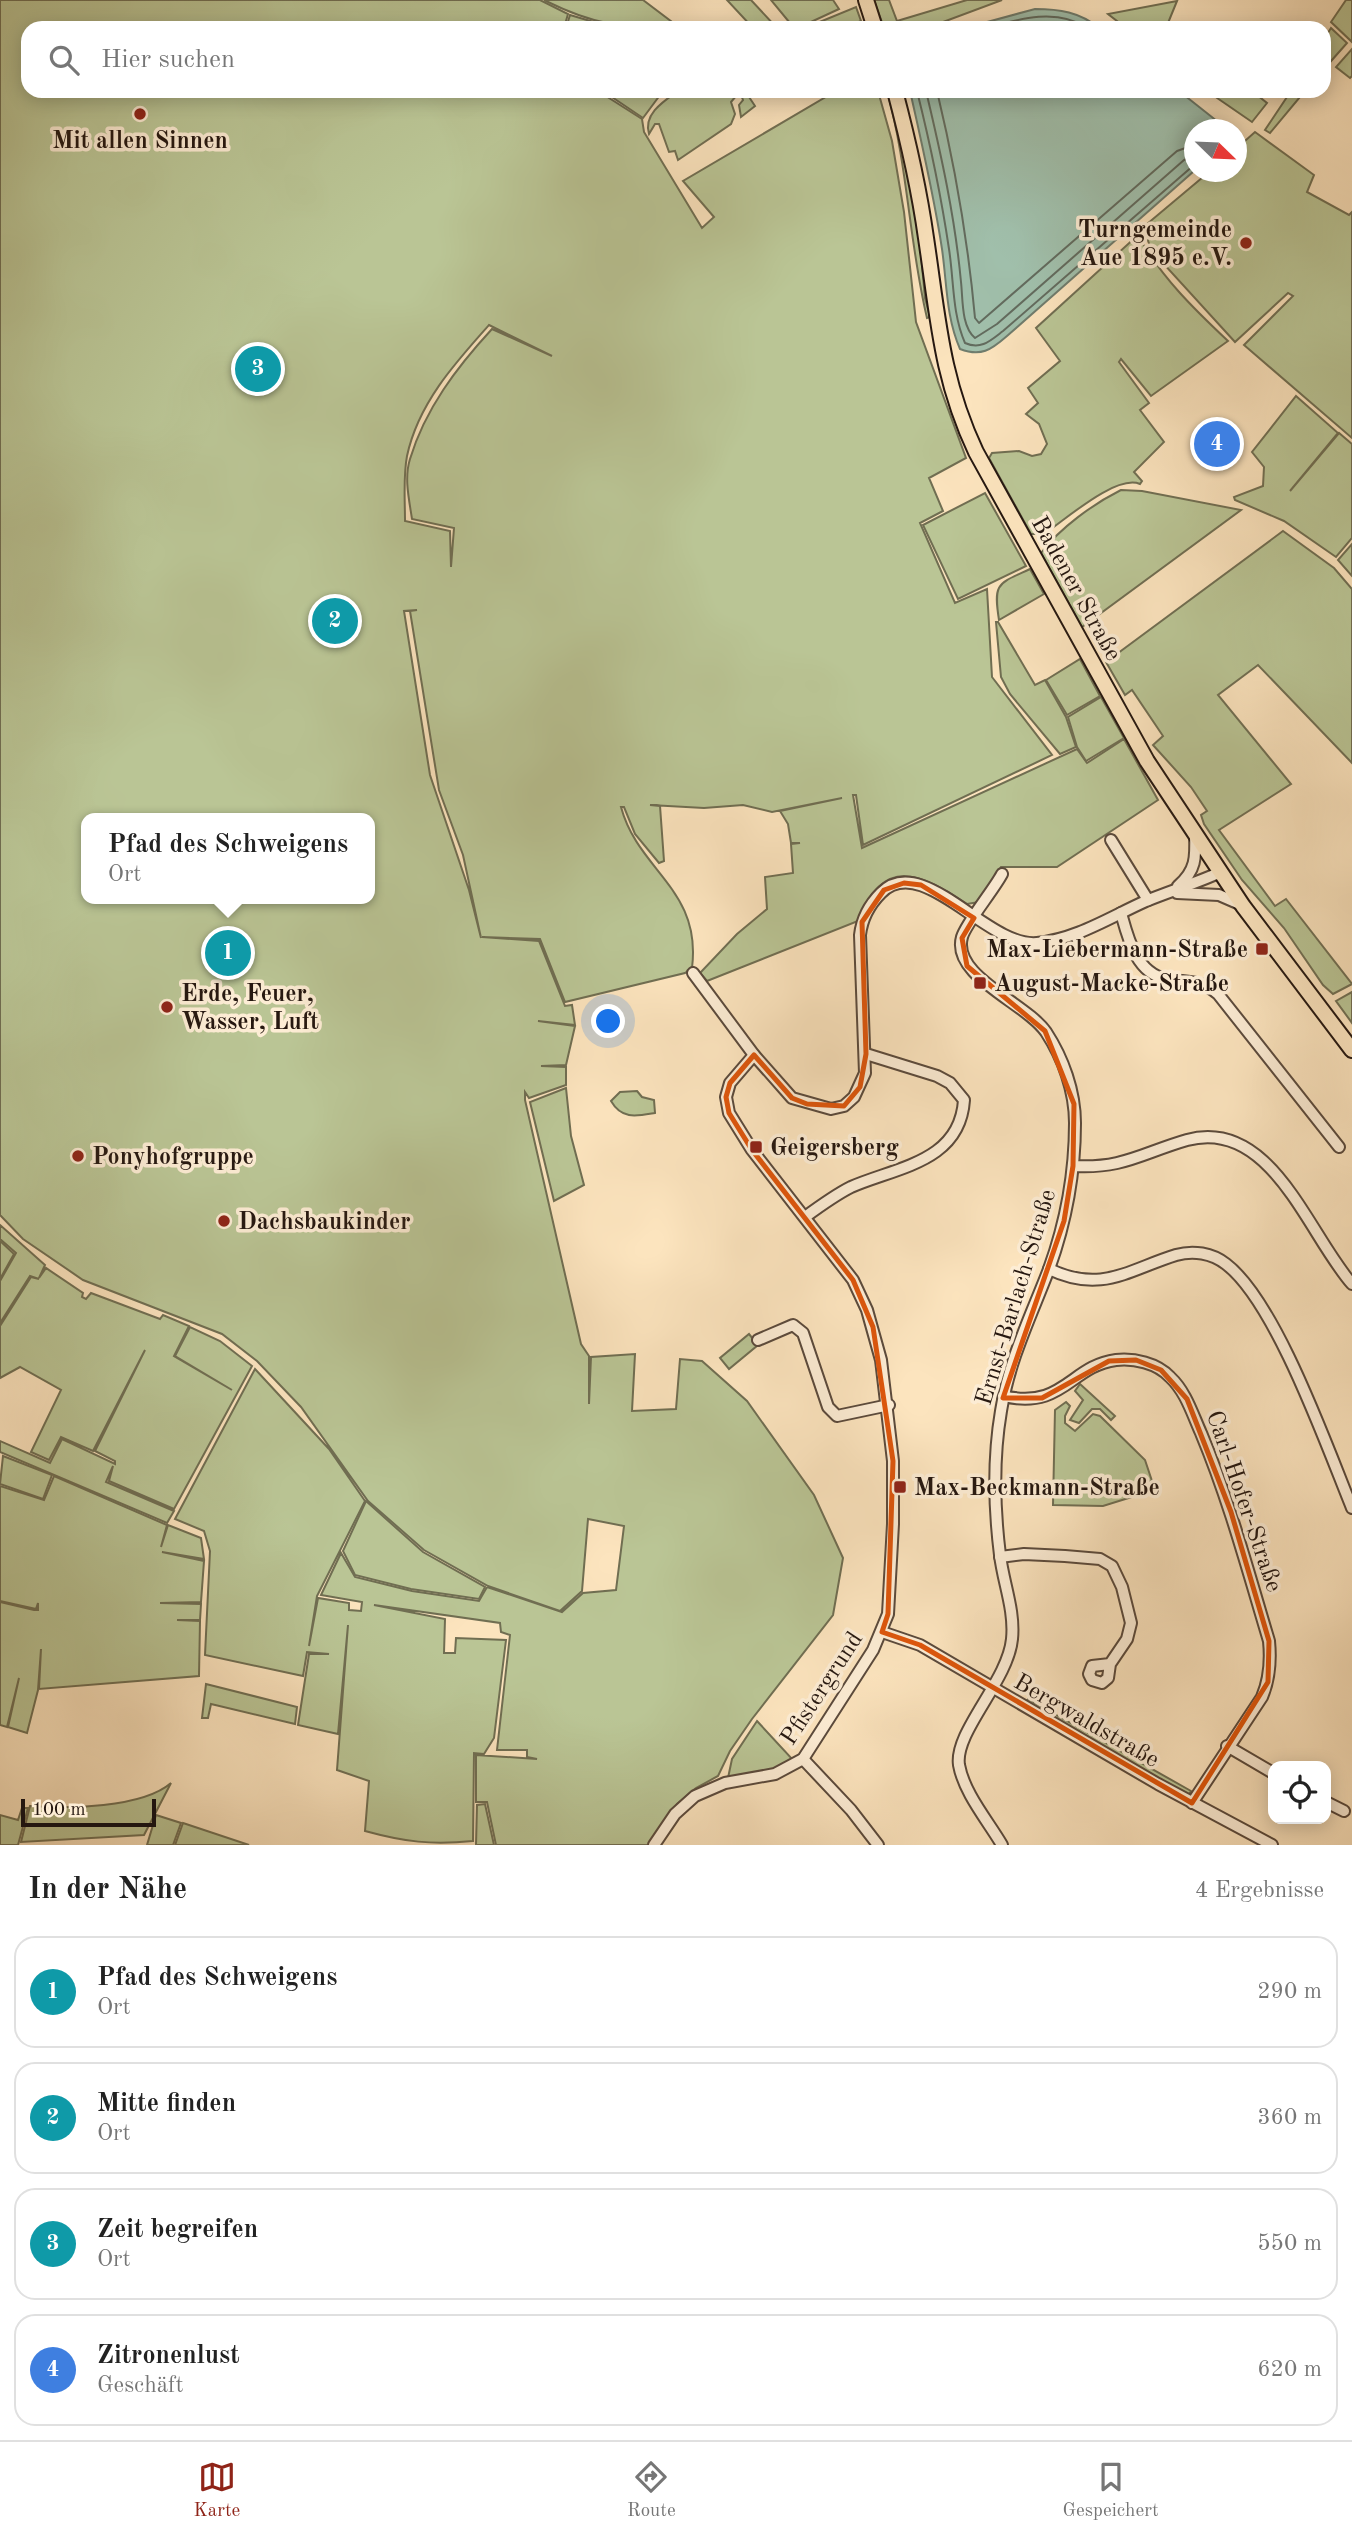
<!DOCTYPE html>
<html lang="de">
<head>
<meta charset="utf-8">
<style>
	body { margin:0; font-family:"Old Standard TT",serif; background:#f6f6f6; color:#222 }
	.controls { position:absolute; right:21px; bottom:21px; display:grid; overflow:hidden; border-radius:14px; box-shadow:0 4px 18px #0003 }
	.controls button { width:63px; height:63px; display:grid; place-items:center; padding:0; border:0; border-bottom:2px solid #e0e0e0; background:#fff; color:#222; font:35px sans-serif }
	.compass { position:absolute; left:1184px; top:119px; width:63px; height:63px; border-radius:50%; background:#fff; box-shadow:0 4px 18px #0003; rotate:113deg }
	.scale { position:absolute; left:21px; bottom:18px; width:135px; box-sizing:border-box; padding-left:7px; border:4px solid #251710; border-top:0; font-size:19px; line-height:24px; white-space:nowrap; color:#251710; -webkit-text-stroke:5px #fdedd5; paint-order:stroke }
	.you { position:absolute; left:609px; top:1022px; width:24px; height:24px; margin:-18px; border:5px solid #fff; border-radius:50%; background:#1a73e8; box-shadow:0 0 0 10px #1a73e833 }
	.badge { display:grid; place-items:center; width:46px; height:46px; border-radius:50%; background:#8f2418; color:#fff; font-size:23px; font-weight:700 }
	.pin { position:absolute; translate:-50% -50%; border:4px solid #fff; box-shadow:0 2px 7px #0006 }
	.popup { position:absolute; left:81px; top:813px; width:294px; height:91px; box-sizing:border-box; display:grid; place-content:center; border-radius:14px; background:#fff; filter:drop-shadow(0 2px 5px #0005); font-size:23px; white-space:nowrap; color:#767676 }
	.popup b { font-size:26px; color:#222 }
	.popup::after { content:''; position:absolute; left:50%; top:100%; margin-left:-14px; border:14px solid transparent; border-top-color:#fff }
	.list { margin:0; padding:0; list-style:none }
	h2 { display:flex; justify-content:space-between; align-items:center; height:91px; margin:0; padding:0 28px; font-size:30px }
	h2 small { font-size:23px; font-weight:400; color:#767676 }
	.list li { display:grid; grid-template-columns:46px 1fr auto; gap:21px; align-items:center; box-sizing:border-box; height:112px; margin:0 14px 14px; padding:0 14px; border:2px solid #e0e0e0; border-radius:21px }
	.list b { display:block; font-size:26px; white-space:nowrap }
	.list p { margin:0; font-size:23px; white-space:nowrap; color:#767676 }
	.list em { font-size:23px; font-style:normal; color:#767676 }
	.icon { flex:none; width:38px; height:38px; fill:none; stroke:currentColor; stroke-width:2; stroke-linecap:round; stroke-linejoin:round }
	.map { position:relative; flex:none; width:1352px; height:1845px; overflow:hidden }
	.search { position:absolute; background:#fff; box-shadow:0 4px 18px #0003; left:21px; right:21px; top:21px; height:77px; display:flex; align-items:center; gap:18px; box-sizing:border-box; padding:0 24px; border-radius:21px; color:#767676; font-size:26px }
	.sheet { height:595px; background:#fff }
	nav { display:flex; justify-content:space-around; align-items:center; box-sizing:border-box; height:98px; border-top:2px solid #e0e0e0; background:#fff; font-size:19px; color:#767676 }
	nav a { display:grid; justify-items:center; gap:4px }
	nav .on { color:#8f2418 }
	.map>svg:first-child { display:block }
	.green { fill:#bac595; stroke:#706e52; stroke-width:2; fill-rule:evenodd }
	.water { fill:#a0bfab; stroke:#6f7c6d; stroke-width:2 }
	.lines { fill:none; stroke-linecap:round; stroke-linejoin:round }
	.shore { stroke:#626b5e; stroke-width:2 }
	.minor-casing { stroke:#5b4a3c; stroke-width:14 }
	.major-casing { stroke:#251710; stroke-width:18 }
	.minor { stroke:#fdedd5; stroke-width:10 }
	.major { stroke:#fce4be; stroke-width:14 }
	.marked { fill:none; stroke:#de560c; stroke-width:5; stroke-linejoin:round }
	.poi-dot { fill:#8f2418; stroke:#fdedd5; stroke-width:2.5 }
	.labels { text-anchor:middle; stroke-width:7; stroke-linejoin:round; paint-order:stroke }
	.poi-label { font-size:24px; font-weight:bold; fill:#251710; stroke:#fdedd5; text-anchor:start }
	.street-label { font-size:24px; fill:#251710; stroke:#fdedd5 }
</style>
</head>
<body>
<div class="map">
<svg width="1352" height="1845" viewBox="0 0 1352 1845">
	<rect width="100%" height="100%" fill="#fce4be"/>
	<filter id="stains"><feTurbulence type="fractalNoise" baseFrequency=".00286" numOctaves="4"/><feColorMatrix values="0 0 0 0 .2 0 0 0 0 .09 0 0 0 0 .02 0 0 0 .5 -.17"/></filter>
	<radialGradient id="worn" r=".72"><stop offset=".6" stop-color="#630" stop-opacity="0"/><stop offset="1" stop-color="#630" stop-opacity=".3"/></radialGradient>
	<g class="green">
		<path d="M 0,0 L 540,0 L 568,14 L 564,28 L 28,28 L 28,91 L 598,91 L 642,119 L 644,132 L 702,228 L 714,217 L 683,181 L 836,91 L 878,91 L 892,141 L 904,212 L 916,322 L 966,458 L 929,478 L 943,511 L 920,523 L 955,603 L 987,589 L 992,677 L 1052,755 L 863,845 L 856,795 L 853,795 L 862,848 L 1077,749 L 1087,763 L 1124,739 L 1158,800 L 1057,867 L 1001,867 L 979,902 L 967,904 C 921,873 883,855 858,921 L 707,981 L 700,973 L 737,934 L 767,909 L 765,877 L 793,873 L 791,844 L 800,843 L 791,843 L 788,824 L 780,811 L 842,798 L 772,812 L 743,805 L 704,808 L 650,805 L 660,806 L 664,861 L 659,863 L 635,834 L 624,807 L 621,807 C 638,871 702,889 692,968 L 685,973 L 565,1002 L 540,939 L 482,937 L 539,941 L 565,1006 L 572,1005 L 575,1025 L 538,1021 L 575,1026 L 566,1065 L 541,1066 L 566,1067 L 566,1085 L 529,1098 L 525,1092 L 525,1100 L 581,1344 L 589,1356 L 589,1404 L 591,1357 L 635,1354 L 632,1411 L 676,1409 L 680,1359 L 702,1361 L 747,1401 L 814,1495 L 843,1558 L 833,1615 L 752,1719 L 730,1751 L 718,1776 L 696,1788 L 677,1804 L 649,1845 L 496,1845 L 487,1802 L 476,1802 L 476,1755 L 537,1759 L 527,1757 L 527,1750 L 497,1750 L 510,1635 L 501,1632 L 500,1623 L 374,1605 L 445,1619 L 444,1653 L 455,1653 L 456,1638 L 506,1640 L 494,1738 L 484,1754 L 474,1753 L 473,1841 C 431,1845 405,1842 365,1831 L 369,1781 L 337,1770 L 348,1625 L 338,1734 L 298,1725 L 309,1654 L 329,1654 L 307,1652 L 303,1676 L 205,1655 L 210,1551 L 204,1531 L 175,1519 L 255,1369 L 329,1449 L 365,1501 L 317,1596 L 309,1646 L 318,1598 L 349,1603 L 349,1610 L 361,1611 L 362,1602 L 321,1595 L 341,1553 L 355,1577 L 412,1591 L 479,1601 L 487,1587 L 562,1612 L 583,1593 L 616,1590 L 624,1526 L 588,1519 L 582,1591 L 560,1611 L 488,1586 L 424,1550 L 368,1501 L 301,1407 L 257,1361 L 222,1334 L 83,1280 L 23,1239 L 0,1215 ZM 489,325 L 552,356 L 492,329 C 457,367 425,409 410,459 C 404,478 409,499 412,519 L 454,528 L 451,567 L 450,531 L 405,521 C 405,500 403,477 407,456 C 418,404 454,364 489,325 ZM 417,610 L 410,611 L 439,790 L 463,855 L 481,938 L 469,890 L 430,775 L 404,611 ZM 86,818 L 370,818 L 370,899 L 86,899 Z"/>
		<path d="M 544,0 L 643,0 L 680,28 C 623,28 596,26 544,0 Z"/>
		<path d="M 727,0 L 751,0 L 776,27 L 790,23 L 771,0 L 833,0 L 839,9 L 798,28 L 753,28 Z"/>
		<path d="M 874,0 L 889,0 L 897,21 L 967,0 L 1002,0 L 927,28 L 884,28 Z"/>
		<path d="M 1346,0 L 1352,0 L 1352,42 L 1331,22 Z"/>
		<path d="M 1177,1 L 1166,28 L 1126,28 L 1108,14 Z"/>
		<path d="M 856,7 L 861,21 L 845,28 L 805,28 Z"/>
		<path d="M 570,15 L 614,28 L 566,28 Z"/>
		<path d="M 1331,28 L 1347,43 L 1324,69 L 1324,39 Z"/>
		<path d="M 1352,49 L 1352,76 L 1350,78 L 1336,67 Z"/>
		<path d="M 603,91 L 663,91 L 643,118 Z"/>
		<path d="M 678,91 L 745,91 L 755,106 L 741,117 L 739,105 L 743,100 L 741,95 L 736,96 L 731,102 L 735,114 L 731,124 L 678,160 L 675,151 L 669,152 L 659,124 L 655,124 L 649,134 C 643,114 664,101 678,91 Z"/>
		<path d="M 887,91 L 889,91 L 917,212 L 925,298 L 930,317 L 927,318 C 909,243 908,166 887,91 Z"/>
		<path d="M 1207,91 L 1252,91 L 1267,103 L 1252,122 Z"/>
		<path d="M 1291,91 L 1305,91 L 1270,133 L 1265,130 Z"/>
		<path d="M 1255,132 L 1314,175 L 1307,192 L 1349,215 L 1352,212 L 1352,438 L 1244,345 L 1293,296 L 1288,293 L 1235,342 L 1152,251 L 1145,233 L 1147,224 L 1209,172 L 1236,172 L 1237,148 Z"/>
		<path d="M 1138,235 C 1160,276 1195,310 1228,341 L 1151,396 L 1121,359 L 1119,362 L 1149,403 L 1140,410 L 1164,442 L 1134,472 L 1142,481 L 1140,484 C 1116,474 1065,520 1044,534 L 1031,534 L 989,458 L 992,453 L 1019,451 L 1032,456 L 1041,454 L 1047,444 L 1039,424 L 1026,414 L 1038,403 L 1028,388 L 1060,361 L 1036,328 Z"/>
		<path d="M 1296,396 L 1338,433 L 1290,491 L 1339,433 L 1352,444 L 1352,538 L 1336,557 L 1284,521 L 1235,500 L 1234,497 L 1263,486 L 1264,467 L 1252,452 Z"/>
		<path d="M 1121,490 L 1142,491 L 1241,510 L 1082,627 L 1041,553 C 1060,528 1093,504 1121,490 Z"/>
		<path d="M 985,493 L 1026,566 L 958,599 L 923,525 Z"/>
		<path d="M 1283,531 L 1334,568 L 1352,589 L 1352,763 L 1258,665 L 1218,695 L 1291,784 L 1219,830 L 1275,906 L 1286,899 L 1352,984 L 1333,994 L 1323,985 L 1284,928 L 1242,880 L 1204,824 L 1201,815 L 1207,811 L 1191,787 L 1153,745 L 1163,736 L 1132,690 L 1125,695 L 1106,662 Z"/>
		<path d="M 1352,544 L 1352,576 L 1338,560 Z"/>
		<path d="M 1030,569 L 1044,594 L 999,620 C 993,582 998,584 1030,569 Z"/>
		<path d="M 996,622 L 998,622 L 1035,685 L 1045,680 L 1066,717 L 1076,747 L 1060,754 L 1010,694 L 1001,677 Z"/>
		<path d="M 1080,659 L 1100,696 L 1067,715 L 1046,680 Z"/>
		<path d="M 1101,697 L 1124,738 L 1086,761 L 1077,747 L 1068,717 Z"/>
		<path d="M 1352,992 L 1352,1023 L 1336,1001 Z"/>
		<path d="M 566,1088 L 571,1136 L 584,1185 L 554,1201 L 530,1102 Z"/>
		<path d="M 637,1091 L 642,1097 L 654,1100 L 655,1113 C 637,1116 622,1120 611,1101 L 620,1092 Z"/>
		<path d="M 0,1225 L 45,1265 L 39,1278 L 46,1268 L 83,1293 L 82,1297 L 86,1299 L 91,1293 L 160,1319 L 163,1315 L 189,1326 L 174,1356 L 232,1390 L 175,1356 L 190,1327 L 220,1341 L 252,1366 L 174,1509 L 109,1481 L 113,1466 L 106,1482 L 174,1511 L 167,1523 L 0,1452 L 0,1441 L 50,1463 L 62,1439 L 115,1464 L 115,1461 L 95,1451 L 145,1350 L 93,1451 L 61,1437 L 49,1460 L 31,1452 L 61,1390 L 20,1367 L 0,1378 L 0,1326 L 31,1277 L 39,1279 L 30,1276 L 0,1323 L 0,1281 L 16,1253 L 0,1239 Z"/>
		<path d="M 0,1241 L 14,1254 L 0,1279 Z"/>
		<path d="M 749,1334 L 758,1345 L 729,1369 L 720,1358 Z"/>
		<path d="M 1080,1384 L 1115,1416 L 1111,1420 L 1100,1409 L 1092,1409 L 1079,1423 L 1070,1420 L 1083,1400 L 1075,1391 Z"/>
		<path d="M 1066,1402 L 1070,1406 L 1065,1416 L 1065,1423 L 1075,1431 L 1093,1414 L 1100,1416 L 1145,1460 L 1152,1481 L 1148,1482 L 1151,1491 L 1103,1506 L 1053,1505 L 1055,1410 Z"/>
		<path d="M 3,1456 L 52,1475 L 43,1499 L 0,1484 Z"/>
		<path d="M 54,1476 L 167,1525 L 161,1547 L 168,1525 L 201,1538 L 204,1559 L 162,1552 L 204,1561 L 201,1602 L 160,1603 L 201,1604 L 200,1620 L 177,1620 L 200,1621 L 199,1676 L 39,1689 L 41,1649 L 38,1690 L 27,1733 L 8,1727 L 19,1678 L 7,1727 L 0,1725 L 0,1602 L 34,1610 L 38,1610 L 38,1603 L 36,1609 L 0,1601 L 0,1486 L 44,1500 Z"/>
		<path d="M 366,1501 L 423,1552 L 485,1587 L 479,1599 L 411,1589 L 355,1575 L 343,1551 Z"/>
		<path d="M 206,1684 L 297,1707 L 295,1724 L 211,1704 L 208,1718 L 202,1718 Z"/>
		<path d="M 1028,1699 L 1191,1791 L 1188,1796 L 1026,1703 Z"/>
		<path d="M 757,1721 L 794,1761 L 774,1769 L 728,1778 L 732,1759 Z"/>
		<path d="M 171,1783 L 144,1835 L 21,1842 L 30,1806 C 67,1809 142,1808 171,1783 Z"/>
		<path d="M 485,1804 L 494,1845 L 476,1845 L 477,1805 Z"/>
		<path d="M 22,1808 L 28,1808 L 18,1845 L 0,1845 L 0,1815 L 18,1820 Z"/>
		<path d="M 156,1815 L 181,1823 L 173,1845 L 147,1845 Z"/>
		<path d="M 183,1823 L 249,1845 L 175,1845 Z"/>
	</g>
	<g class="water">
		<path d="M 1035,9 C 1059,9 1080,12 1099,28 L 965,28 Z"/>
		<path d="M 910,91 L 1179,91 L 1227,129 L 1194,130 L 1194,171 L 1007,336 C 991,350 981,357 960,349 C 946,317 947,284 942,249 C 934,196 922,144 910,91 Z"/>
	</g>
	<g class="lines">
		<g class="shore">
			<path d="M 988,28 C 1021,18 1057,8 1088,28"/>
			<path d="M 917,91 C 930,143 941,195 949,249 C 954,281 952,313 965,343 C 981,350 990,341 1003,331 L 1194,165"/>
			<path d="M 926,91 C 941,154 955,217 961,282 C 963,299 961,326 975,338 L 997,324 L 1184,160 L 1194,156"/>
			<path d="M 937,91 C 955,166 968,241 975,318 L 979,323 L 1177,151 L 1194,145"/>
		</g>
		<g class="minor-casing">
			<g id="minor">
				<path d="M 1111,840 L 1148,900"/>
				<path d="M 1178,886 C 1196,871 1196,857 1195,835"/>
				<path d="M 1177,893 L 1219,895 L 1242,905"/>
				<path d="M 1121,913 C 1128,938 1136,973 1166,979 C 1187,983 1201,979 1218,994 L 1339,1147"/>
				<path d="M 693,973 L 754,1055 L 792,1098 L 831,1109 L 844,1106 L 854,1097 L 865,1073 L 860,935 C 862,918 869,905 881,893 C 922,851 988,948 1037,943 C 1077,939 1110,917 1146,901 C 1171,891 1196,883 1221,872"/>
				<path d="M 1073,1166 C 1123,1169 1142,1153 1187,1140 C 1271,1117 1308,1234 1352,1284"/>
				<path d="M 805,1217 C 820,1206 835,1195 851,1187 C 897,1167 960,1162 964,1100 L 950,1083 L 937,1076 L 866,1054"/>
				<path d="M 1049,1269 C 1101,1294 1128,1270 1176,1255 C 1193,1250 1212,1253 1226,1264 C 1276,1302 1327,1447 1352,1508"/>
				<path d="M 758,1340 L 793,1325 L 803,1333 L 828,1407 L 837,1416 L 889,1405"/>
				<path d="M 1003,1396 C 1064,1410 1070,1366 1116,1360 C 1134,1358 1157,1363 1170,1377 C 1186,1392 1192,1413 1201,1433 C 1229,1500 1248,1571 1269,1641 C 1271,1661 1270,1678 1262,1697 L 1192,1803"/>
				<path d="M 1000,1557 L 1024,1554 L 1065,1556 L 1100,1559 L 1112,1566 L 1122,1587 L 1131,1623 L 1127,1639 L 1110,1664 L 1108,1678 L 1102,1683 L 1092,1680 L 1089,1674 L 1092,1666 L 1110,1664"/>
				<path d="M 882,1632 L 920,1645 L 1158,1784 L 1272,1845"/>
				<path d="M 1227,1746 L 1273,1773"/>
				<path d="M 803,1759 L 851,1810 L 878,1845"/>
				<path d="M 1326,1802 L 1344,1811"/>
				<path d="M 654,1845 L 675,1814 L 695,1796 L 725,1783 L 775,1774 L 803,1759 L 873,1650 L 888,1614 L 893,1524 L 893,1461 L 881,1360 L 867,1310 L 853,1280 L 752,1150 L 729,1113 L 726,1097 L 730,1083 L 754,1055"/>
				<path d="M 1002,1845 C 988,1821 964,1793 959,1765 C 954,1732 1008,1681 1012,1639 C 1015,1610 1003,1582 1000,1555 C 994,1507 993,1458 1001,1411 C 1009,1360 1031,1316 1049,1269 C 1066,1222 1075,1173 1075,1123 C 1075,1091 1063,1058 1046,1032 C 1026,1003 951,976 962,937 C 966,923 993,891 1002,874"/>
			</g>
		</g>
		<g class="major-casing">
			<g id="major">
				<path d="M 866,0 L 875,28"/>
				<path d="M 895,91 C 908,140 919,188 926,238 C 938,317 941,378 976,452 L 1147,761 L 1243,906 L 1352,1050"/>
			</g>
		</g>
		<use href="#minor" class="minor"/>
		<use href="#major" class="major"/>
	</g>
	<path class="marked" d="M 904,883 L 921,885 L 974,918 L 962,938 L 967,966 L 1045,1031 L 1074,1104 L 1073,1166 L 1064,1221 L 1003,1398 L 1042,1398 L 1109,1361 L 1136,1360 L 1161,1370 L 1187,1399 L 1231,1512 L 1269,1641 L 1268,1682 L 1192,1803 L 920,1645 L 882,1632 L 888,1614 L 893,1461 L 873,1327 L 853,1280 L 752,1150 L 729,1113 L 726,1097 L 730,1083 L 754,1055 L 792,1098 L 807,1104 L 844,1106 L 860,1087 L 866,1054 L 862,922 L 884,890 Z"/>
	<g class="poi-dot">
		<circle cx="140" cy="114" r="7"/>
		<circle cx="1246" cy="243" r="7"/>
		<rect x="1255" y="942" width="14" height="14" rx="3.5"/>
		<rect x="973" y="976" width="14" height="14" rx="3.5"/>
		<circle cx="167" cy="1007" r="7"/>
		<rect x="749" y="1140" width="14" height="14" rx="3.5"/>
		<circle cx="78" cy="1156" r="7"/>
		<circle cx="224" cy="1221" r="7"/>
		<rect x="893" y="1480" width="14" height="14" rx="3.5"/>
	</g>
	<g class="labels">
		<g class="poi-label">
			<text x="140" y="148" text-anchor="middle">Mit allen Sinnen</text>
			<text x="1232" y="237" text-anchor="end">Turngemeinde<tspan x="1232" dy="28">Aue 1895 e.V.</tspan></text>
			<text x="1248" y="957" text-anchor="end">Max-Liebermann-Straße</text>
			<text x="994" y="991">August-Macke-Straße</text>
			<text x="181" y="1001">Erde, Feuer,<tspan x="181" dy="28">Wasser, Luft</tspan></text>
			<text x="770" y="1155">Geigersberg</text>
			<text x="92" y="1164">Ponyhofgruppe</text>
			<text x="238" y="1229">Dachsbaukinder</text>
			<text x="914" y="1495">Max-Beckmann-Straße</text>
		</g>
		<g class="street-label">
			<text transform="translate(1077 588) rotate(61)" y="8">Badener Straße</text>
			<text transform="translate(1015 1297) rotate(-73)" y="8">Ernst-Barlach-Straße</text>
			<text transform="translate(1245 1501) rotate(71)" y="8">Carl-Hofer-Straße</text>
			<text transform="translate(821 1688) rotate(-57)" y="8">Pfistergrund</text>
			<text transform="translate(1087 1720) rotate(30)" y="8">Bergwaldstraße</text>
		</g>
	</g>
	<rect width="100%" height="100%" filter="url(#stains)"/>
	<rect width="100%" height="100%" fill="url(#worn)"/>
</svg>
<div class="controls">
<button><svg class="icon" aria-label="locate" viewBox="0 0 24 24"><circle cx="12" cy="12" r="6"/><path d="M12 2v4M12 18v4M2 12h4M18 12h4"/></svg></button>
</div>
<svg class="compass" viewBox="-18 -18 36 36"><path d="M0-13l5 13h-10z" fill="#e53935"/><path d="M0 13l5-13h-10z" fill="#767676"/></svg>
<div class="scale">100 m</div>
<div class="you"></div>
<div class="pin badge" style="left:228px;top:953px;background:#0f9aa8">1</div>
<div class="popup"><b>Pfad des Schweigens</b>Ort</div>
<div class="pin badge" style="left:335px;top:621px;background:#0f9aa8">2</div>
<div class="pin badge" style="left:258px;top:369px;background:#0f9aa8">3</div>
<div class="pin badge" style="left:1217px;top:444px;background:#3f7fe0">4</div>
<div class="search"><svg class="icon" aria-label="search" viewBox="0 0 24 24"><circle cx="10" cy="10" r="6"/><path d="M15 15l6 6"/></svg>Hier suchen</div>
</div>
<section class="sheet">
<h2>In der Nähe<small>4 Ergebnisse</small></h2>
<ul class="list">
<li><span class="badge" style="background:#0f9aa8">1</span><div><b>Pfad des Schweigens</b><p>Ort</p></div><em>290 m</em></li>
<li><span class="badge" style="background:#0f9aa8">2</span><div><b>Mitte finden</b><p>Ort</p></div><em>360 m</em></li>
<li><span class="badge" style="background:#0f9aa8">3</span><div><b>Zeit begreifen</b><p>Ort</p></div><em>550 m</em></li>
<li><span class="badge" style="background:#3f7fe0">4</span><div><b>Zitronenlust</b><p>Geschäft</p></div><em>620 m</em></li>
</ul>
</section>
<nav>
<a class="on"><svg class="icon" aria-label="map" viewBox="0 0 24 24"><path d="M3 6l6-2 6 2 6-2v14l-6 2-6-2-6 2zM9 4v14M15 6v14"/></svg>Karte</a>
<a><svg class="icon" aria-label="directions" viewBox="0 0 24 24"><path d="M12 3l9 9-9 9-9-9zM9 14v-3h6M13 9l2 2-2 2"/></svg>Route</a>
<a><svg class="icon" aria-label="saved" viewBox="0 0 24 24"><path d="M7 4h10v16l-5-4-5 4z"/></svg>Gespeichert</a>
</nav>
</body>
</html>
